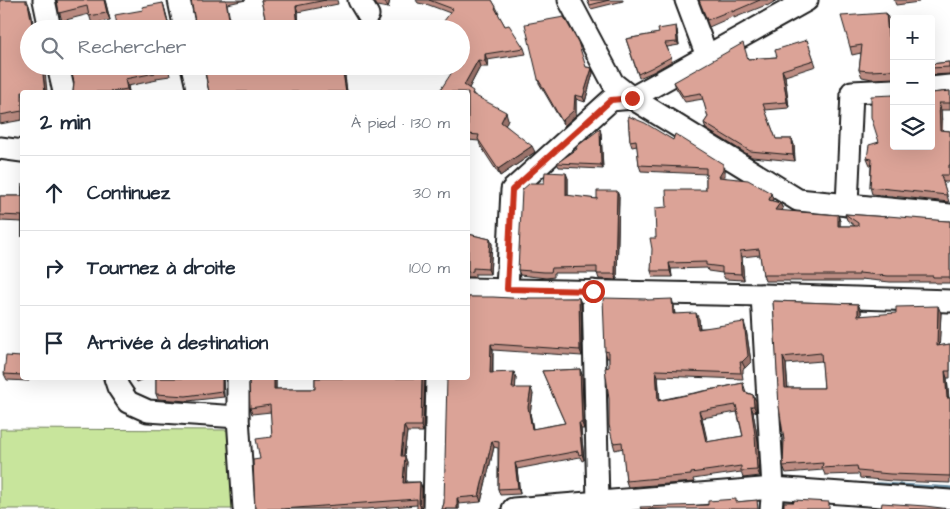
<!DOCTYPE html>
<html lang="fr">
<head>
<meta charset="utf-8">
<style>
	body { margin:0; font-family:"Architects Daughter",sans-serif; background:#f6f6f7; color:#1f2937 }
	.controls { position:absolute; right:15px; top:15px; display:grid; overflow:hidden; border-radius:5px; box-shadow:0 5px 20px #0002 }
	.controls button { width:45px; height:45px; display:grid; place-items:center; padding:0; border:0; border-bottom:1px solid #e0e1e3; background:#fff; color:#1f2937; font:25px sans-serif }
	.stop { position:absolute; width:15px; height:15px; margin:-11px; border:4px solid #c8321e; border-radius:50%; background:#fff }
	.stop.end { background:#c8321e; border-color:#fff; box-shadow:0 1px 5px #0008 }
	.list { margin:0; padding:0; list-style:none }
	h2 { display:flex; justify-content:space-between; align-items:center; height:65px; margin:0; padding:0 20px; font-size:21px }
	h2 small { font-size:16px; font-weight:400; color:#747a83 }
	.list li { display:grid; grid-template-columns:32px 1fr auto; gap:15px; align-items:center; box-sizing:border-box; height:75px; padding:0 20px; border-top:1px solid #e0e1e3 }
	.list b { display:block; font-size:19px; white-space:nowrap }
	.list em { font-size:16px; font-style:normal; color:#747a83 }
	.icon { flex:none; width:28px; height:28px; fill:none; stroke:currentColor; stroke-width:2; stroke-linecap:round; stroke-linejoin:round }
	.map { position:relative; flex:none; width:950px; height:509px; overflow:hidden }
	.search { position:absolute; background:#fff; box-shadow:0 5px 20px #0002; left:20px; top:20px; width:450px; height:55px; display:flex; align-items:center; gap:12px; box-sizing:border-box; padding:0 18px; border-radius:28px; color:#747a83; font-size:19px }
	.panel { position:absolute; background:#fff; box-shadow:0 5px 20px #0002; left:20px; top:90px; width:450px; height:290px; border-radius:5px }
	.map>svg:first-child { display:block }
	.green { fill:#c8e59c; stroke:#72805c }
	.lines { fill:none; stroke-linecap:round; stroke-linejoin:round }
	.stream { stroke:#688ca2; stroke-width:5.5 }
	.street-casing { stroke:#1c1c1c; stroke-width:25 }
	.street { stroke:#fff; stroke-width:21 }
	.wall { fill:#bc8c82; stroke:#1c1c1c; fill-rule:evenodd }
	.shaded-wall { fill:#99726a; stroke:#1c1c1c }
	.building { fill:#dba397; stroke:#1c1c1c; fill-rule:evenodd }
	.route { stroke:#c8321e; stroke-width:6 }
</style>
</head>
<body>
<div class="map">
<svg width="950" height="509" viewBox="0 0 950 509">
	<rect width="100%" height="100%" fill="#fff"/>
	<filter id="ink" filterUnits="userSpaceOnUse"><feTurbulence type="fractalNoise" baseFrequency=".02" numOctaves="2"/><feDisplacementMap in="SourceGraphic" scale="10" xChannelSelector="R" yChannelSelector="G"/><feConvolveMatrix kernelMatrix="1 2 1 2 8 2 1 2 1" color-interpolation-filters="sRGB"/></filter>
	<g filter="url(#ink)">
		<path class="green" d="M 0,429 L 228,430 L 234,509 L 0,509 Z"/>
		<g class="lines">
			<path class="stream" d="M 877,485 L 950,489"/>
			<g class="street-casing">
				<g id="street">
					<path d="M 44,0 L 50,29"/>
					<path d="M 179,0 L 185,29"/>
					<path d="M 359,0 L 368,15"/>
					<path d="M 569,0 L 613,83 L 632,98 L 798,200 L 950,215"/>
					<path d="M 686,0 L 707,56"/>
					<path d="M 58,66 L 64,92"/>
					<path d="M 192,66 L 198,92"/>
					<path d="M 931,88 L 950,86"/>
					<path d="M 0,148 L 22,151"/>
					<path d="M 847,205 L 852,92 L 894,90"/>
					<path d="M 468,289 L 762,295 L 950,301"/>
					<path d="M 507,289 L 512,190 L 611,100 L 632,98 L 807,0"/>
					<path d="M 593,291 L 598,502"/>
					<path d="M 762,295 L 773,488 L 771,509"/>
					<path d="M 115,378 L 118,387 L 128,402 L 148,411 L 238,417"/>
					<path d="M 238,378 L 238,417 L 244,509"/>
					<path d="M 434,509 L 437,378"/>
					<path d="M 513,509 L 773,488 L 950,501"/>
				</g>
			</g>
			<use href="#street" class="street"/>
		</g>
		<g class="wall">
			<path d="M 0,0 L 27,0 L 31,11 L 34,29 L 29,29 L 29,66 L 45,71 L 22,92 L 22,120 L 0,124 Z"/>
			<path d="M 56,0 L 105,0 L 110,20 L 92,24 L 89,14 L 62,21 Z"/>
			<path d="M 191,0 L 246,0 L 227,4 L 231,25 L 265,18 L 261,0 L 337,0 L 338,4 L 298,12 L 299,29 L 194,29 L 195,21 Z"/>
			<path d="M 374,0 L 390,0 L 388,8 L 377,6 Z"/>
			<path d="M 416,0 L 492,0 L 496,7 L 499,13 L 498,14 L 505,26 L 524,48 L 526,54 L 487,60 L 488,67 L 480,67 L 469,88 L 475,96 L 508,119 L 505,125 L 535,152 L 500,176 L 480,145 L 479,141 L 468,140 L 468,92 L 441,89 L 461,66 L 461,29 L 450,13 L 429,5 L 418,3 Z"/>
			<path d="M 587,0 L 623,0 L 623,1 L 591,9 Z"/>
			<path d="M 699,0 L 777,0 L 767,6 L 766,5 L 734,18 L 734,16 L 709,27 Z"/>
			<path d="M 894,0 L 918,0 L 919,2 L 896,5 Z"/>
			<path d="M 163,3 L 170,29 L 118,29 L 143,10 Z"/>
			<path d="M 889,20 L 890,36 L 894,36 L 894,78 L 872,79 L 862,77 L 859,70 L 861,53 L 852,55 L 850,47 Z"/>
			<path d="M 677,30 L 679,45 L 667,47 L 672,61 L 653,72 L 639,78 L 626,39 Z"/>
			<path d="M 807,40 L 816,66 L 785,76 L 789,108 L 765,110 L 776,139 L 792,139 L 794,145 L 795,161 L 752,157 L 706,129 L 704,123 L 708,117 L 703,99 L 685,102 L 676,88 L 674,82 L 748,59 L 777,57 Z"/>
			<path d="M 949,62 L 950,66 L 950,74 L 931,75 L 931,64 Z"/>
			<path d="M 70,66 L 168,66 L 170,76 L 156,78 L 157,80 L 128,86 L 129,92 L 73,92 L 74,82 Z"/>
			<path d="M 204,66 L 353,66 L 344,68 L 347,92 L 209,92 Z"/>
			<path d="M 586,67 L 592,68 L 593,73 L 585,102 L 576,99 L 576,115 L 564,126 L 539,83 L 538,79 Z"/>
			<path d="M 950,91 L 950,110 L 941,110 L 942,130 L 950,131 L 950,182 L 943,182 L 949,202 L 872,194 L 870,187 L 871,166 L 870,165 L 867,158 L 879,142 L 892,95 L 931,93 Z"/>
			<path d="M 628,116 L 673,140 L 725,170 L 724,177 L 773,199 L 772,201 L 780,203 L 783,209 L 781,211 L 838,215 L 840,221 L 840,226 L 855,226 L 847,220 L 845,214 L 947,221 L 950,221 L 950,283 L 935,283 L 935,282 L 890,282 L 861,279 L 861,281 L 765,281 L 763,275 L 760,255 L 742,257 L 744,280 L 725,279 L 722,273 L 708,271 L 707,268 L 671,269 L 672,277 L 653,277 L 651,271 L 656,238 L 667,207 L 706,190 L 706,174 L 641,171 L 639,165 L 637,146 L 632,147 L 630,141 Z"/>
			<path d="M 601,133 L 603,169 L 559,167 L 557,163 Z"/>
			<path d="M 568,178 L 568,196 L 597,199 L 619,196 L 617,280 L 599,279 L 597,273 L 554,273 L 554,277 L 546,278 L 520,275 L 518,270 L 544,183 Z"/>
			<path d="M 22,184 L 22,237 L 22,222 L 0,221 L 0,196 L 22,196 Z"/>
			<path d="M 468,234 L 490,239 L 492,244 L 490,274 L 475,274 L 475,277 L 468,277 Z"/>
			<path d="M 468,297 L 528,299 L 579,298 L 581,304 L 582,356 L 493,350 L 493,373 L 516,378 L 515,388 L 533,394 L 530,413 L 533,429 L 565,423 L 542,371 L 580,369 L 582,375 L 584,429 L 581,429 L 584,460 L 582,461 L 580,457 L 517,469 L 520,494 L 500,495 L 498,489 L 498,448 L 494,447 L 481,502 L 459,504 L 459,509 L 442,509 L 444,503 Z"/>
			<path d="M 647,300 L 674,306 L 675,314 L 699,319 L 700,328 L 746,329 L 751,362 L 745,368 L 743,369 L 743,373 L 742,373 L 743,379 L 658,376 L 660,400 L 743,383 L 746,392 L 753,395 L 756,401 L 756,412 L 753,412 L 758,441 L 760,476 L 743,478 L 741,472 L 693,479 L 694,482 L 628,487 L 626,481 L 623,448 L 615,450 L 613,443 L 609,358 L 607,358 L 605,351 ZM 737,412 L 743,436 L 707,442 L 702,418 Z"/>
			<path d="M 773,301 L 858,304 L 861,311 L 861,316 L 941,313 L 939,346 L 950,344 L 950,378 L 947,378 L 949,398 L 950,398 L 950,483 L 892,481 L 860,478 L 859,474 L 825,475 L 823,470 L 786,473 L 783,466 L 784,440 ZM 822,361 L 824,388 L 788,388 L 786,364 Z"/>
			<path d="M 22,357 L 22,378 L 29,378 L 29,381 L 7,380 L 4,374 Z"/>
			<path d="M 134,378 L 146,378 L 136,382 Z"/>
			<path d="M 156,378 L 223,378 L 224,397 L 188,401 L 158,399 L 156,394 Z"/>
			<path d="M 249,378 L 276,378 L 276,389 L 315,389 L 315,378 L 425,378 L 423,432 L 407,432 L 404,456 L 407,462 L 406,482 L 420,482 L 422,488 L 422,509 L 417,505 L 366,509 L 255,509 L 260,459 L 272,437 L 271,412 L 252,414 L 250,408 Z"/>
		</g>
		<g class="shaded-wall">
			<path d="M 104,0 L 105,0 L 110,20 L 107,13 Z"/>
			<path d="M 386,0 L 390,0 L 388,8 L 385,2 Z"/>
			<path d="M 28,3 L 31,11 L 34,29 L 33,29 Z"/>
			<path d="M 163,3 L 165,10 L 170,29 L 168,24 Z"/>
			<path d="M 296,6 L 298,12 L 299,29 L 298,29 Z"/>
			<path d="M 886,13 L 889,20 L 890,43 L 888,36 Z"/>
			<path d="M 676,26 L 677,30 L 679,45 L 677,42 Z"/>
			<path d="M 485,54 L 487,60 L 488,67 L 485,61 Z"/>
			<path d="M 478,60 L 480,67 L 467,92 L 464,85 Z"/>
			<path d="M 42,66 L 43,66 L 45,71 L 47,92 L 45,92 Z"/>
			<path d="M 342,66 L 344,68 L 347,92 L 346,92 Z"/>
			<path d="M 592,68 L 593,73 L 585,102 L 583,97 Z"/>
			<path d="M 782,70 L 785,76 L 789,108 L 787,102 Z"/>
			<path d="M 125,79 L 128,86 L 129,92 L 127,89 Z"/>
			<path d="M 575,95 L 576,99 L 576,115 L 564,126 L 562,121 Z"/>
			<path d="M 939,103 L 941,110 L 943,137 L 940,130 Z"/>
			<path d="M 506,112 L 508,119 L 504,129 L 501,122 Z"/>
			<path d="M 600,129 L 601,133 L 603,169 L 601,165 Z"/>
			<path d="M 792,139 L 794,145 L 795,161 L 793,155 Z"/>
			<path d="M 532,146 L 535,152 L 500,176 L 498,169 Z"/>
			<path d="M 723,164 L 725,170 L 725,176 L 721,183 L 719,177 Z"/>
			<path d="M 566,173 L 568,178 L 568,201 L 566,195 Z"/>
			<path d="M 617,191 L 619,196 L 617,280 L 615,274 Z"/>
			<path d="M 771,193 L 773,199 L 771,206 L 769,200 Z"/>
			<path d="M 780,203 L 783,209 L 778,216 L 775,210 Z"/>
			<path d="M 838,215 L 840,221 L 840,232 L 838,226 Z"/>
			<path d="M 490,239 L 492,244 L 490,274 L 488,269 Z"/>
			<path d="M 740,251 L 742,257 L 744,280 L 741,274 Z"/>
			<path d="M 669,263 L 671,269 L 672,277 L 670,271 Z"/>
			<path d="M 579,298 L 581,304 L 582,356 L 580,350 Z"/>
			<path d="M 672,299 L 674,306 L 675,321 L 673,314 Z"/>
			<path d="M 858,304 L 861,311 L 861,324 L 858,316 Z"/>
			<path d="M 938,306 L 941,313 L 939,354 L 937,346 Z"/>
			<path d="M 696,313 L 699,319 L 700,335 L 698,329 Z"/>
			<path d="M 744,322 L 746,329 L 751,362 L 745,368 L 742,362 Z"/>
			<path d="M 491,344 L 493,350 L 492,380 L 490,373 Z"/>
			<path d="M 783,357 L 786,364 L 788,395 L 785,388 Z"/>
			<path d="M 580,369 L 582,375 L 584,429 L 582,423 Z"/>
			<path d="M 656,370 L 658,376 L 660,407 L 658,401 Z"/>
			<path d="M 945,371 L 947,378 L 949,406 L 947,398 Z"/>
			<path d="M 514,372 L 516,378 L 515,394 L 512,388 Z"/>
			<path d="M 222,378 L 223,378 L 224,397 L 222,391 Z"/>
			<path d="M 274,378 L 276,378 L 276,395 L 274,389 Z"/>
			<path d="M 422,378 L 425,378 L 423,432 L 421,426 Z"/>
			<path d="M 531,388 L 533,394 L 530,413 L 534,435 L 532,429 L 528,407 Z"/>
			<path d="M 753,395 L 756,401 L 756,412 L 754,406 Z"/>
			<path d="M 751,406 L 753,412 L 758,441 L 760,476 L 757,470 Z"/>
			<path d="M 699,411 L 702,418 L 709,448 L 706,442 Z"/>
			<path d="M 579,423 L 581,429 L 584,460 L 582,454 Z"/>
			<path d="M 404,426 L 407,432 L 403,462 L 401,456 Z"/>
			<path d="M 492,441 L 494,447 L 481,502 L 479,496 Z"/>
			<path d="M 405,456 L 407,462 L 405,489 L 403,483 Z"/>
			<path d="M 515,463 L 517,469 L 520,494 L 518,488 Z"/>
			<path d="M 420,482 L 422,488 L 422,509 L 419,503 Z"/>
			<path d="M 457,498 L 459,504 L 459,509 L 457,509 Z"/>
		</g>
		<g class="building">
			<path d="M 0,0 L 26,0 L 26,3 L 28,3 L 33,29 L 29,29 L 29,66 L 42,66 L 45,92 L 22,92 L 22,111 L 0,115 Z"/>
			<path d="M 57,0 L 104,0 L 107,13 L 89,16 L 87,6 L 59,13 Z"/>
			<path d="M 191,0 L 226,0 L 230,25 L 265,18 L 261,0 L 326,0 L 296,6 L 298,29 L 194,29 L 195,21 Z"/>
			<path d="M 377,0 L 386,0 L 385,2 Z"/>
			<path d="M 429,0 L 492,0 L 496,7 L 495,8 L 505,26 L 509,25 L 524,48 L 485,54 L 485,61 L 478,60 L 464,85 L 473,91 L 472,94 L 506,112 L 501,122 L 532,146 L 498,169 L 478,139 L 479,135 L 468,134 L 468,92 L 431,92 L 441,89 L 456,66 L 461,66 L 461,29 L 438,29 L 453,9 Z"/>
			<path d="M 587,0 L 609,0 L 590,5 Z"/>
			<path d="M 699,0 L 760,0 L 732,12 L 732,10 L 707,20 Z"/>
			<path d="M 163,3 L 168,24 L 158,25 L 159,29 L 118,29 L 115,15 L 143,10 L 142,7 Z"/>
			<path d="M 886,13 L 888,36 L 894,36 L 894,71 L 891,70 L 870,71 L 859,70 L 862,45 L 850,47 L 841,16 Z"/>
			<path d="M 564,17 L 578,42 L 586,67 L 592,68 L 583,97 L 575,95 L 574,110 L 562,121 L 538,79 L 525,24 Z"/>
			<path d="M 676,26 L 677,42 L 665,43 L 671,57 L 651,68 L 638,74 L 626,39 L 659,33 L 658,29 Z"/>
			<path d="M 807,40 L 814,60 L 782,70 L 787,102 L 763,104 L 776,139 L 792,139 L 793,155 L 750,151 L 704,123 L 708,117 L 701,93 L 683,96 L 674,82 L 743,43 L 748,59 L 777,57 L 775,50 Z"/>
			<path d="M 949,62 L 949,67 L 931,68 L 931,64 Z"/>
			<path d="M 70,66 L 167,66 L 167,69 L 154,71 L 155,73 L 125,79 L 127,89 L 110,92 L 73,92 L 74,82 Z"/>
			<path d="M 204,66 L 342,66 L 346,92 L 209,92 Z"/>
			<path d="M 950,91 L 950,103 L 939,103 L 940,130 L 950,131 L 950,165 L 949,165 L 949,175 L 941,175 L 947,195 L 870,187 L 872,159 L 867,158 L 869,145 L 879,142 L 871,117 L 871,96 L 894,95 L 894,146 L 931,146 L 931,93 Z"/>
			<path d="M 628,116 L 645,123 L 673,140 L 675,134 L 723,164 L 723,170 L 719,177 L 748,180 L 771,193 L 769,200 L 780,203 L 775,210 L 838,215 L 838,226 L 858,226 L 858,223 L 845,214 L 888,217 L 888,216 L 947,221 L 950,221 L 950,277 L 933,277 L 933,276 L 888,276 L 859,273 L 859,275 L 763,275 L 759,249 L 740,251 L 741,274 L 722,273 L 722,267 L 706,265 L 706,262 L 669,263 L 670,271 L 651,271 L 652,249 L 650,238 L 656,238 L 655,208 L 667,207 L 666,190 L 706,190 L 706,168 L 639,165 L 636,140 L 630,141 Z"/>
			<path d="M 600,129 L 601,165 L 557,163 L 577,149 L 576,147 Z"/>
			<path d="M 545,172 L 566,173 L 566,195 L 597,199 L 597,191 L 617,191 L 615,274 L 597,274 L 597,267 L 552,268 L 551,272 L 544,272 L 518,270 L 522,190 L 530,183 L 544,183 Z"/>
			<path d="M 22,184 L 22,237 L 22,216 L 0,215 L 0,196 L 22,196 Z"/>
			<path d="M 468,234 L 490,239 L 488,269 L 473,268 L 473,271 L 468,272 Z"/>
			<path d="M 468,297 L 493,297 L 528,299 L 528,298 L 579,298 L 580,350 L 491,344 L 490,373 L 514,372 L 512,388 L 531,388 L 528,407 L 532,429 L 565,423 L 542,371 L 580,369 L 582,423 L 579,423 L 582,454 L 579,455 L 578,451 L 515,463 L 518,488 L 498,489 L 499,442 L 492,441 L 479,496 L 457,498 L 457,509 L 442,509 L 444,503 L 447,378 L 468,378 Z"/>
			<path d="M 603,298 L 646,299 L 647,300 L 672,299 L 673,314 L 696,313 L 698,329 L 744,322 L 748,356 L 742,362 L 740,362 L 741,366 L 740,366 L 741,373 L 656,370 L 658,401 L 743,383 L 744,392 L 753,395 L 754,406 L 751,406 L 755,435 L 757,470 L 741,471 L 741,466 L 691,473 L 691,475 L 626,481 L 622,442 L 613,443 L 609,425 L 609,399 L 605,368 L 609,367 L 609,352 L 605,351 ZM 736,405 L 743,436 L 706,442 L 699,411 Z"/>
			<path d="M 773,301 L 858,304 L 858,316 L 896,313 L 896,307 L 938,306 L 937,346 L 950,344 L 950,371 L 945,371 L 947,398 L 950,398 L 950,476 L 890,474 L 858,471 L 857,466 L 822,468 L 823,463 L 783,466 L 784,440 L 779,407 ZM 821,353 L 824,388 L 785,388 L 783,357 L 782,357 Z"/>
			<path d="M 6,356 L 22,357 L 22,375 L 4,374 Z"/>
			<path d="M 156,378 L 222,378 L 222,391 L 186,396 L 156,394 Z"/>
			<path d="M 249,378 L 274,378 L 274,389 L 315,389 L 315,378 L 422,378 L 421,426 L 404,426 L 401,456 L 405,456 L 403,483 L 420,482 L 419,503 L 421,509 L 417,509 L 417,499 L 283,509 L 255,509 L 253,460 L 260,459 L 256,439 L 272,437 L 270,405 L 250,408 Z"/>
			<path d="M 736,499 L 736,502 L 757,500 L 758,509 L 641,509 L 640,507 L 708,505 L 708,501 Z"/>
			<path d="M 794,500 L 829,502 L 829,509 L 784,509 L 784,502 L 794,502 Z"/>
			<path d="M 882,503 L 925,506 L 950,509 L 881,509 Z"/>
		</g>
	</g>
	<g class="lines" filter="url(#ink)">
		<path class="route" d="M 593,291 L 507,289 L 512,190 L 611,100 L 632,98"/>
	</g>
</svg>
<div class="controls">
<button>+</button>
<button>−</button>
<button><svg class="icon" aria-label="layers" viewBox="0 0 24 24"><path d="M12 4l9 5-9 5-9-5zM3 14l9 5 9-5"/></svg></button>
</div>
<div class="stop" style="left:593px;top:291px"></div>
<div class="stop end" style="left:632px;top:98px"></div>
<div class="search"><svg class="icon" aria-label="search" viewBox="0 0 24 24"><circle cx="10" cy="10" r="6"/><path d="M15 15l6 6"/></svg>Rechercher</div>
<section class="panel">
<h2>2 min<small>À pied · 130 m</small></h2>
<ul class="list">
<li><svg class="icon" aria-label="ahead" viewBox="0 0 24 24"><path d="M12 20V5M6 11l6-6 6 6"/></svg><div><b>Continuez</b></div><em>30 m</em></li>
<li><svg class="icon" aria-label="right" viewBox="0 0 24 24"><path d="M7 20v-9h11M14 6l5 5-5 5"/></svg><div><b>Tournez à droite</b></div><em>100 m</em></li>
<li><svg class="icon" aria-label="arrive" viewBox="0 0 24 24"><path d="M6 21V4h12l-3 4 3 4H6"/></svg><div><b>Arrivée à destination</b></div></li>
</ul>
</section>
</div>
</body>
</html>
